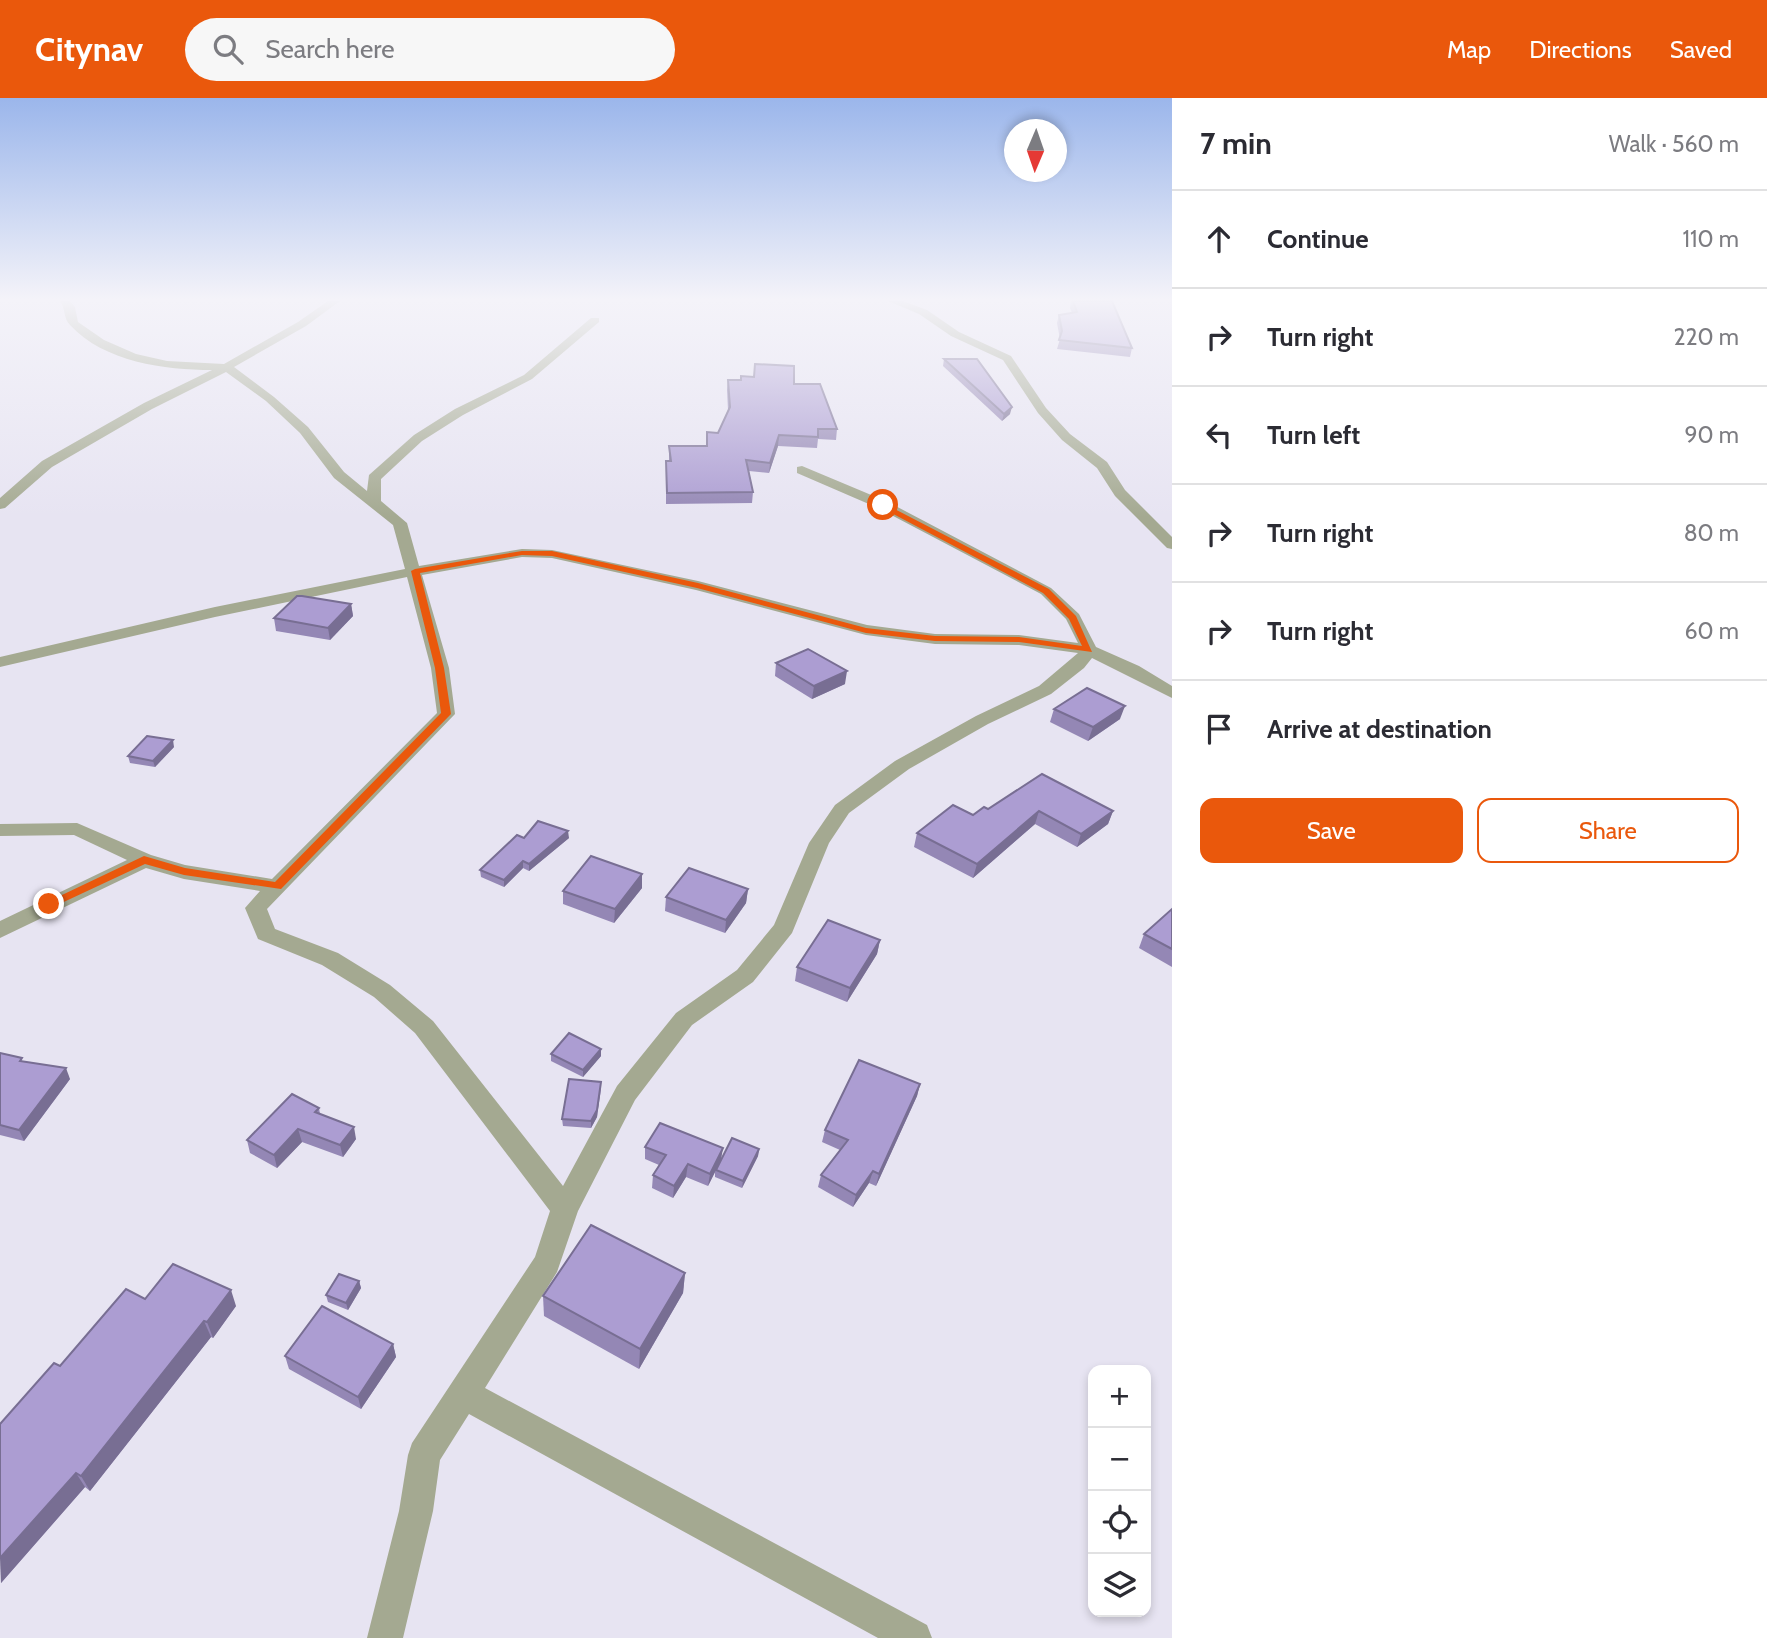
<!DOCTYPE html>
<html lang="en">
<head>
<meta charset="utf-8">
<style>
	body { margin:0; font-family:Cabin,sans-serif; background:#f7f7f7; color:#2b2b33 }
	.controls { position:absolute; right:21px; bottom:21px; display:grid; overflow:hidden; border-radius:14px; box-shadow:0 4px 10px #0003 }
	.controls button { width:63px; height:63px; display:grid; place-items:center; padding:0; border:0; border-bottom:2px solid #e1e1e2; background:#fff; color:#2b2b33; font:35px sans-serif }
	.compass { position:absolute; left:1004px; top:21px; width:63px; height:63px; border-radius:50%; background:#fff; box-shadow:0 4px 10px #0003; rotate:182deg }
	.stop { position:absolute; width:21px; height:21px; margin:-16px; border:5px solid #ea580c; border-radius:50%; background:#fff }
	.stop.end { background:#ea580c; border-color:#fff; box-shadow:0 2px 7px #0008 }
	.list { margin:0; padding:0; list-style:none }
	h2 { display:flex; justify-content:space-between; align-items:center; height:91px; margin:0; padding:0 28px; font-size:30px }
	h2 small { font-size:23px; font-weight:400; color:#7c7c81 }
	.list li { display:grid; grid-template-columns:46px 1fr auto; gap:21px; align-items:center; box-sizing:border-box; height:98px; padding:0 28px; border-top:2px solid #e1e1e2 }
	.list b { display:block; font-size:26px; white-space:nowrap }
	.list em { font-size:23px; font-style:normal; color:#7c7c81 }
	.actions { display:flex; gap:14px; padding:21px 28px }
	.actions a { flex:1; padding:16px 0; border:2px solid #ea580c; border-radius:14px; text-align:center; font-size:24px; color:#ea580c }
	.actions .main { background:#ea580c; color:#fff }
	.icon { flex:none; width:38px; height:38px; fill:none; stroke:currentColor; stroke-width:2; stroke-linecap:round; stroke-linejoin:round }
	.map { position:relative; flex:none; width:1172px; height:1540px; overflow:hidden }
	header { display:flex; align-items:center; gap:42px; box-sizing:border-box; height:98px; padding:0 35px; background:#ea580c; color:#fff }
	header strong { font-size:33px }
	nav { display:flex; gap:38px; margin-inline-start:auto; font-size:24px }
	.search { width:490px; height:63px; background:#f7f7f7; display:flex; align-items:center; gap:18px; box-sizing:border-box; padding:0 24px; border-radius:38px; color:#7c7c81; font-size:26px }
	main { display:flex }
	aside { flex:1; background:#fff }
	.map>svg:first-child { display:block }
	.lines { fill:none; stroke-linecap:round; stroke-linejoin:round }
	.minor { fill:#a4a991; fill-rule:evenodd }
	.wall { fill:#9487b5 }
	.shaded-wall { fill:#786e93 }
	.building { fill:#ac9dd2; stroke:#786e93; stroke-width:2 }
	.route { fill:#ea580c }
</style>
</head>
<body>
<header>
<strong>Citynav</strong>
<div class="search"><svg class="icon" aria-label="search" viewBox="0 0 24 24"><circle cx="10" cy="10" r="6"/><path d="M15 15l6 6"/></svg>Search here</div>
<nav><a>Map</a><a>Directions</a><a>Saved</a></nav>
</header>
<main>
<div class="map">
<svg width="1172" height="1540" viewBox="0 0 1172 1540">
	<rect width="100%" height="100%" fill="#e7e4f2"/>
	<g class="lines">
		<g class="minor">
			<path d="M 60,203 L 70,203 L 75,209 L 78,224 L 104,242 L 136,256 L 167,263 L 224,266 L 298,224 L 328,203 L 340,203 L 306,228 L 234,269 L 274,299 L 308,329 L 344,374 L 367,393 L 369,377 L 414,337 L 455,311 L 524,277 L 591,220 L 599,220 L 599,224 L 532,281 L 463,317 L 422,343 L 381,381 L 381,403 L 407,425 L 419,468 L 522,451 L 552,452 L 698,483 L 867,527 L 935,536 L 1019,537 L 1078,545 L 1066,521 L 1041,496 L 878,410 L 797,375 L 797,369 L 802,368 L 888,404 L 1051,490 L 1079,516 L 1096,549 L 1139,568 L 1172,588 L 1172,600 L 1092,560 L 1084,570 L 1051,596 L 988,626 L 909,671 L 849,715 L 829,745 L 792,835 L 753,884 L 692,927 L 635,1002 L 578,1113 L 557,1174 L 485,1290 L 927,1527 L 932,1540 L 878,1540 L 469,1316 L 440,1362 L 433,1413 L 403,1540 L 367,1540 L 399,1413 L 408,1357 L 412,1345 L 535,1159 L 550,1113 L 415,935 L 374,899 L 322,867 L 258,841 L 245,810 L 260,793 L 184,781 L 146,770 L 0,840 L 0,823 L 127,762 L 74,737 L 0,738 L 0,726 L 77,725 L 151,757 L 185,767 L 272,781 L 437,615 L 431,570 L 407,479 L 215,519 L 0,569 L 0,559 L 215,509 L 405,471 L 393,427 L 334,380 L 300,335 L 266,303 L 226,274 L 152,311 L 52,369 L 5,410 L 0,411 L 0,400 L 42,363 L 144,305 L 212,272 C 165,272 104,264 70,227 C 63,220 66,211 60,203 ZM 522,459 L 552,460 L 696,492 L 866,537 L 935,546 L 1019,547 L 1078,555 L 1039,588 L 976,618 L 895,663 L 835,707 L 809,745 L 774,827 L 737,872 L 676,915 L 617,988 L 563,1088 L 433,923 L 390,887 L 338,855 L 275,831 L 267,811 L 455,616 L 449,570 L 422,477 Z"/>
			<path d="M 888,203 L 903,203 L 927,212 L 959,234 L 1011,258 L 1046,310 L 1070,336 L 1107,364 L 1125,392 L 1172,439 L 1172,451 L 1167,450 L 1115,398 L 1097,370 L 1062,342 L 1038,315 L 1003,262 L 951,238 L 919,216 Z"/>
		</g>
	</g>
	<g class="wall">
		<path d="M 1071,203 L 1112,203 L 1132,250 L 1130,259 L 1057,251 L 1060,241 L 1057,225 L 1059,217 L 1072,215 L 1070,210 Z"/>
		<path d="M 944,261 L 1010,316 L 1002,323 L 943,268 Z"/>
		<path d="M 728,282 L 794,286 L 837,331 L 836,342 L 818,341 L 817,350 L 778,348 L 769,375 L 749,373 L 753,394 L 752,405 L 666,406 L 666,363 L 669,363 L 669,348 L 706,348 L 707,334 L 718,335 L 728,312 L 727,292 Z"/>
		<path d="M 351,506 L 353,518 L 330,542 L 276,533 L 274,520 Z"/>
		<path d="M 776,565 L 845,586 L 812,601 L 775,578 Z"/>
		<path d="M 1054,611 L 1120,621 L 1088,643 L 1050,624 Z"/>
		<path d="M 174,649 L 155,669 L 130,665 L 128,658 Z"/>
		<path d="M 988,711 L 1113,713 L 1108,726 L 1077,749 L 1035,726 L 973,780 L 914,749 L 917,735 L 973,717 Z"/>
		<path d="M 524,740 L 569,740 L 529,773 L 523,770 L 504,789 L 481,779 L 480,772 Z"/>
		<path d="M 642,776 L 642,790 L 614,825 L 563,806 L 563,793 Z"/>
		<path d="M 748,791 L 746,805 L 725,835 L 665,813 L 666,799 Z"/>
		<path d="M 1172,811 L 1172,869 L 1139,850 L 1144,836 Z"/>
		<path d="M 880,842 L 877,856 L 847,904 L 795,883 L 797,869 Z"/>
		<path d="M 0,955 L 70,981 L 24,1043 L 0,1037 Z"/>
		<path d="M 551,956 L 601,958 L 583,979 L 551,963 Z"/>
		<path d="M 920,986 L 917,998 L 876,1088 L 869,1085 L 853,1109 L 818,1089 L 821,1077 L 840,1052 L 822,1044 L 825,1032 Z"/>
		<path d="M 601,991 L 597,1019 L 591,1030 L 563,1028 L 562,1021 Z"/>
		<path d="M 319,1010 L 320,1016 L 356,1041 L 343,1059 L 302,1044 L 277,1070 L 250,1055 L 247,1042 Z"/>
		<path d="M 645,1049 L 721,1061 L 759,1051 L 758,1058 L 742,1090 L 715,1079 L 715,1074 L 708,1088 L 686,1079 L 673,1100 L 652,1090 L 653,1077 L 659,1067 L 645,1061 Z"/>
		<path d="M 685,1175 L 683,1195 L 639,1271 L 544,1218 L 543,1198 Z"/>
		<path d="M 359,1183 L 361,1190 L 348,1212 L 328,1204 L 326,1197 Z"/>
		<path d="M 145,1201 L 236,1208 L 213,1240 L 211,1239 L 90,1393 L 85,1389 L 1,1485 L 0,1326 L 60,1268 Z"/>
		<path d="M 393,1246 L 396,1259 L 361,1311 L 289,1271 L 285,1258 Z"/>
	</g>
	<g class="shaded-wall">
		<path d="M 1012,309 L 1010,316 L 1002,323 L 1004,316 Z"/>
		<path d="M 779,337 L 778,348 L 769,375 L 770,365 Z"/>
		<path d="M 351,506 L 353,518 L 330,542 L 328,530 Z"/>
		<path d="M 847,573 L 845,586 L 812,601 L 814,588 Z"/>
		<path d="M 1125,608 L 1120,621 L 1088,643 L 1093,629 Z"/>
		<path d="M 173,642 L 174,649 L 155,669 L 153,663 Z"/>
		<path d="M 1039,713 L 1035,726 L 973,780 L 977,766 Z"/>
		<path d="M 1113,713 L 1108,726 L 1077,749 L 1081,736 Z"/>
		<path d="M 568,733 L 569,740 L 529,773 L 529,766 Z"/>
		<path d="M 523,763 L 523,770 L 504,789 L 504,782 Z"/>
		<path d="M 642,776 L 642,790 L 614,825 L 615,811 Z"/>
		<path d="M 748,791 L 746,805 L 725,835 L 726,822 Z"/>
		<path d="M 880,842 L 877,856 L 847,904 L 850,890 Z"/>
		<path d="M 601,951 L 601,958 L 583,979 L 583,972 Z"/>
		<path d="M 66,970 L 70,981 L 24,1043 L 19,1032 Z"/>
		<path d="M 601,984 L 597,1019 L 591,1030 L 591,1023 Z"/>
		<path d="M 920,986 L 917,998 L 876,1088 L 879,1076 Z"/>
		<path d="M 354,1029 L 356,1041 L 343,1059 L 340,1047 Z"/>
		<path d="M 298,1031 L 302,1044 L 277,1070 L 274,1057 Z"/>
		<path d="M 723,1050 L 721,1062 L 708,1088 L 710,1076 Z"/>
		<path d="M 759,1051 L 758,1058 L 742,1090 L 743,1083 Z"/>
		<path d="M 688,1066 L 686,1079 L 673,1100 L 674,1088 Z"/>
		<path d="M 873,1073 L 869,1085 L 853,1109 L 856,1097 Z"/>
		<path d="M 685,1175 L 683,1195 L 639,1271 L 640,1251 Z"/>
		<path d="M 359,1183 L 361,1190 L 348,1212 L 346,1205 Z"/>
		<path d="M 231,1192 L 236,1208 L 213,1240 L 207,1224 Z"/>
		<path d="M 204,1223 L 211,1239 L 90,1393 L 81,1378 Z"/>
		<path d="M 393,1246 L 396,1259 L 361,1311 L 358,1299 Z"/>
		<path d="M 76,1375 L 85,1389 L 1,1485 L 0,1460 Z"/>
	</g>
	<g class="building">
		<path d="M 1073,203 L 1112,203 L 1132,250 L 1059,242 L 1062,233 L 1059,217 L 1077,214 Z"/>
		<path d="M 944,261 L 977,261 L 1012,309 L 1004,316 Z"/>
		<path d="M 755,266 L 794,268 L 794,286 L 820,286 L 837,331 L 818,331 L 818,339 L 779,337 L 770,365 L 746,362 L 753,394 L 667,395 L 666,363 L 671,363 L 669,348 L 707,348 L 707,334 L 718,335 L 730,309 L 728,282 L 741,282 L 741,278 L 754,279 Z"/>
		<path d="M 297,498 L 302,498 L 351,506 L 328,530 L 274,520 Z"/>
		<path d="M 808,551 L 847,573 L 814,588 L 776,565 Z"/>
		<path d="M 1087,590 L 1125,608 L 1093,629 L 1054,611 Z"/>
		<path d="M 147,638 L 173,642 L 153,663 L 128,658 Z"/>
		<path d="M 1042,676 L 1113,713 L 1081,736 L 1039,713 L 977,766 L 917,735 L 953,707 L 973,717 L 984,709 L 988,711 Z"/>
		<path d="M 538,723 L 568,733 L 529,766 L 523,763 L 504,782 L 480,772 L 517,737 L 524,740 Z"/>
		<path d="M 591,758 L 642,776 L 615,811 L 563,793 Z"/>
		<path d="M 689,770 L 748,791 L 726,822 L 666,799 Z"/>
		<path d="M 1172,811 L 1172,851 L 1144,836 Z"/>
		<path d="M 828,822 L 880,842 L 850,890 L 797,869 Z"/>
		<path d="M 569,935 L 601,951 L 583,972 L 551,956 Z"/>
		<path d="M 0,955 L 22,960 L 20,963 L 66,970 L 19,1032 L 0,1027 Z"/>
		<path d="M 859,962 L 920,986 L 879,1076 L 873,1073 L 856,1097 L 821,1077 L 848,1042 L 825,1032 Z"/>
		<path d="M 569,981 L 601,984 L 597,1012 L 591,1023 L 562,1021 Z"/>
		<path d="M 292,996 L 319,1010 L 315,1014 L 354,1029 L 340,1047 L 298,1031 L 274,1057 L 247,1042 Z"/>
		<path d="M 660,1025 L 723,1050 L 710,1076 L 688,1066 L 674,1088 L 653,1077 L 666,1057 L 645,1049 Z"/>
		<path d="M 732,1040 L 759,1051 L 743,1083 L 716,1072 Z"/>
		<path d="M 591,1127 L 685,1175 L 640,1251 L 543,1198 Z"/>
		<path d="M 173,1166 L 231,1192 L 207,1224 L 204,1223 L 81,1378 L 76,1375 L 0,1460 L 0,1326 L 54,1265 L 60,1268 L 126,1191 L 145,1201 Z"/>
		<path d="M 339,1176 L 359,1183 L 346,1205 L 326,1197 Z"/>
		<path d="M 322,1208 L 393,1246 L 358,1299 L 285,1258 Z"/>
	</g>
	<linearGradient id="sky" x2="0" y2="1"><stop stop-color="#9bb6eb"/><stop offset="0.48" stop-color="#f4f3f9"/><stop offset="1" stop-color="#f4f3f9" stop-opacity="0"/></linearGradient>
	<rect width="1172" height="419" fill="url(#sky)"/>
	<path class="route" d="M 883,405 L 1049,491 L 1076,518 L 1092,554 L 1019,544 L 935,543 L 866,535 L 697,490 L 552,458 L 522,457 L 420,475 L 444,570 L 451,616 L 281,791 L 184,777 L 145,766 L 53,809 L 45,809 L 43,806 L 144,758 L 185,770 L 275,784 L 441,615 L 435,570 L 411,473 L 415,471 L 522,453 L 552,453 L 698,485 L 866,530 L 935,538 L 1019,539 L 1082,548 L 1069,521 L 1043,495 L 880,409 Z"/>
</svg>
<div class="controls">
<button>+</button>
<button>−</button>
<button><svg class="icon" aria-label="locate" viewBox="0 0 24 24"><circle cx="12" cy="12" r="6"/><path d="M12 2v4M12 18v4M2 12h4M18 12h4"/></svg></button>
<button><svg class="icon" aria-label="layers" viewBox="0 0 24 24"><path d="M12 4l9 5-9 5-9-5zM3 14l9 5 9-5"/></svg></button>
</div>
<svg class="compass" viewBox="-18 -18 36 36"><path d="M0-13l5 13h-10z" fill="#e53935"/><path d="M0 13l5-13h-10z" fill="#7c7c81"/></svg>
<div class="stop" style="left:883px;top:407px"></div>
<div class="stop end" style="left:49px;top:806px"></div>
</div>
<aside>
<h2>7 min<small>Walk · 560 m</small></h2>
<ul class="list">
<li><svg class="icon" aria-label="ahead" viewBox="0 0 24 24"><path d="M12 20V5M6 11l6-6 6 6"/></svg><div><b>Continue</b></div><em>110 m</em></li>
<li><svg class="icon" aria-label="right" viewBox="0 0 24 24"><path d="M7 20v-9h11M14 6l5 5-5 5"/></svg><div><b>Turn right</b></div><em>220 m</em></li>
<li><svg class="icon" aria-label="left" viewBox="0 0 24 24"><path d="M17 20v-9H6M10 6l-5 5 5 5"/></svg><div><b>Turn left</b></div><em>90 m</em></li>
<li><svg class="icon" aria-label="right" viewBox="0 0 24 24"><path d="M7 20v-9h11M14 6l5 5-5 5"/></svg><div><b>Turn right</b></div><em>80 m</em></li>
<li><svg class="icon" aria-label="right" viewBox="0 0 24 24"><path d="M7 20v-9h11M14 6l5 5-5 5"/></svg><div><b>Turn right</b></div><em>60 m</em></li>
<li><svg class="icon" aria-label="arrive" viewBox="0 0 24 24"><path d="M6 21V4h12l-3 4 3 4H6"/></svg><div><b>Arrive at destination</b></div></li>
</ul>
<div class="actions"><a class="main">Save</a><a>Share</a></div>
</aside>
</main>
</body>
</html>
